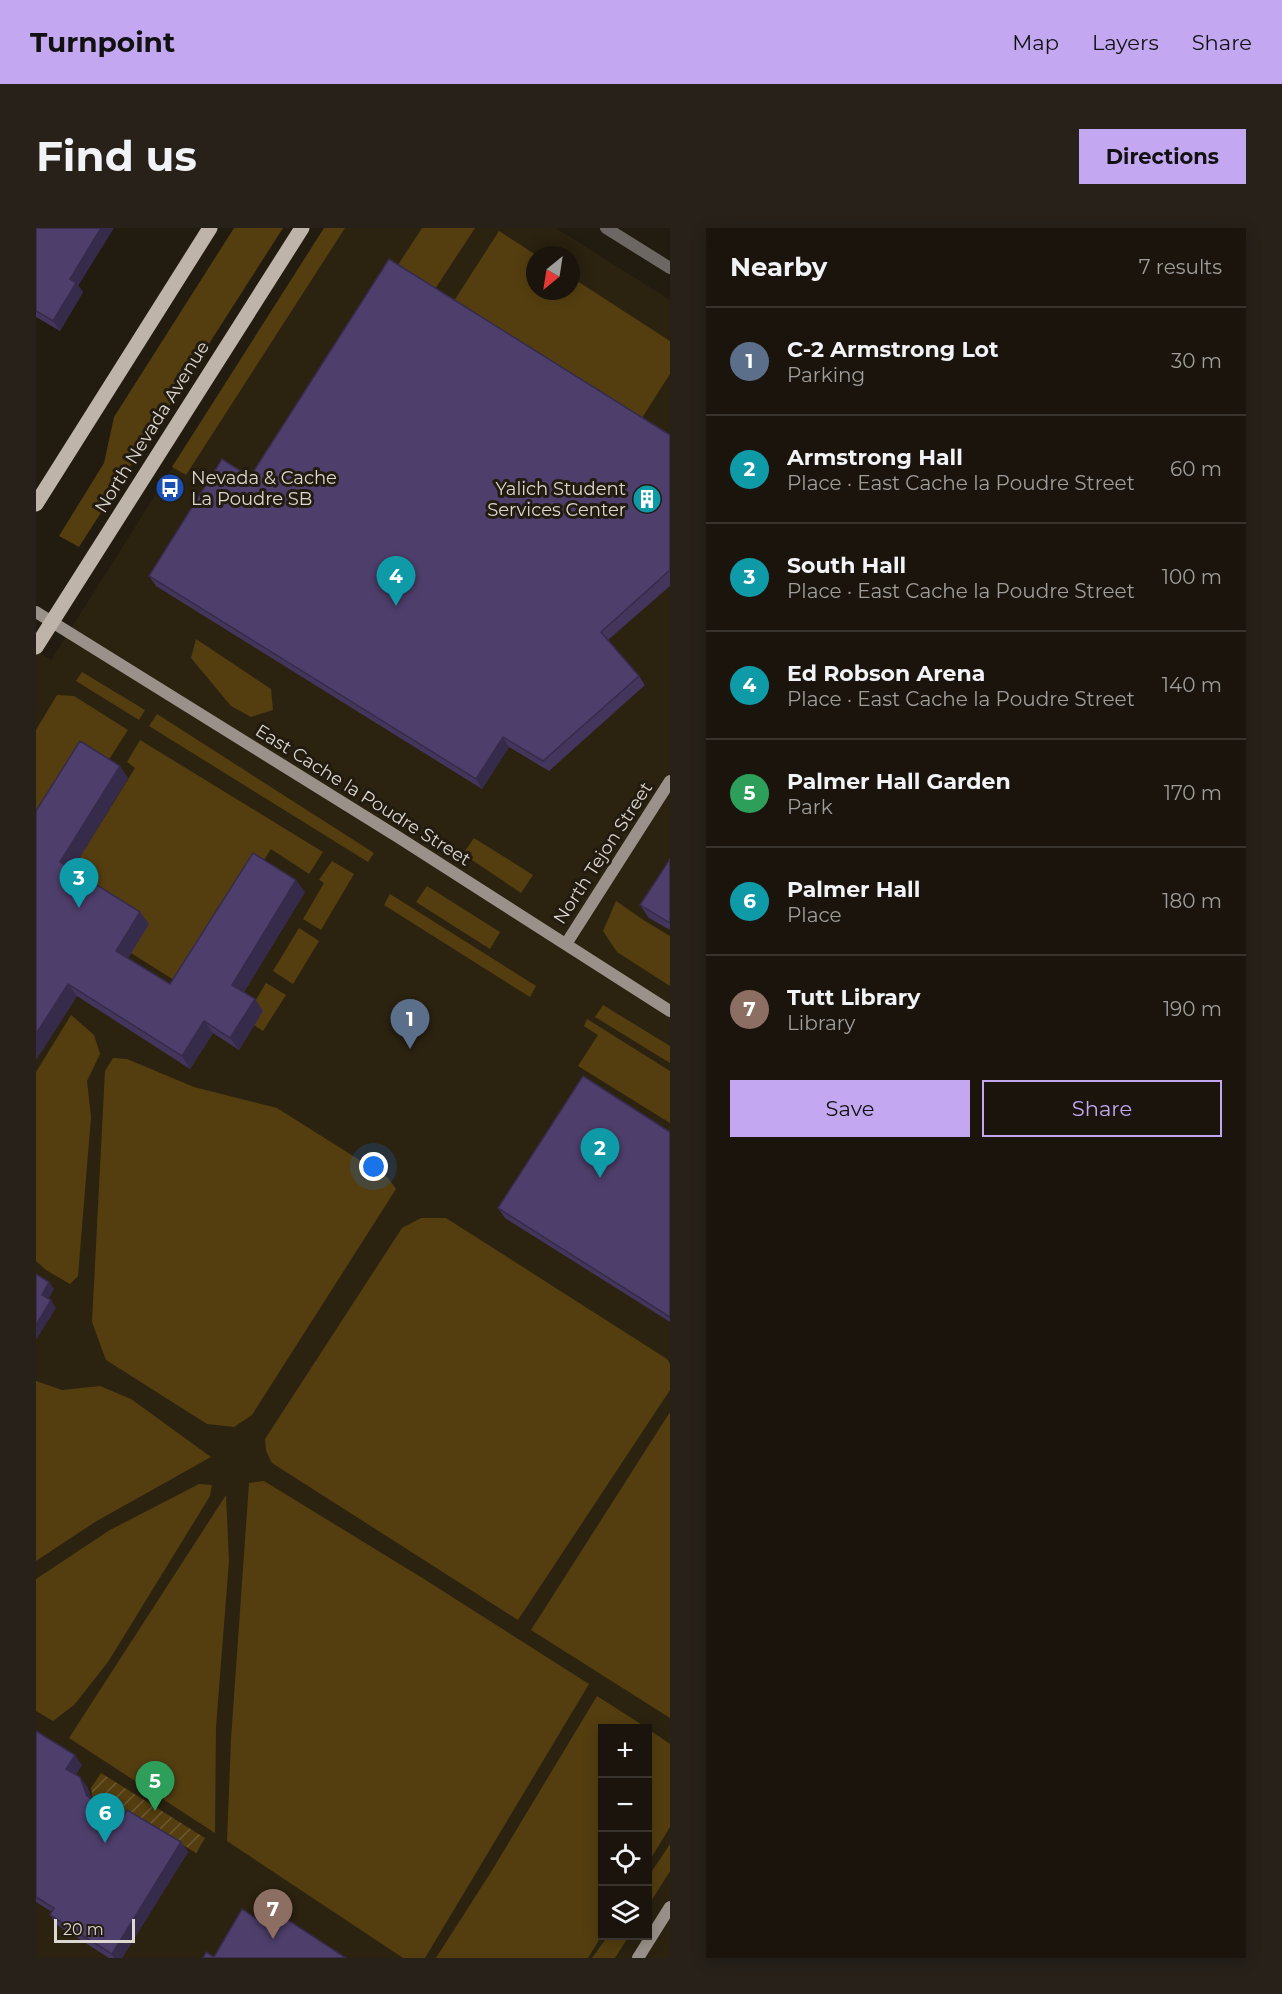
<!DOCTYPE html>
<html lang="en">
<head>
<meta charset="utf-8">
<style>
	body { margin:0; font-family:Montserrat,sans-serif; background:#27211a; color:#f1f3f6 }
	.controls { position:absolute; right:18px; bottom:18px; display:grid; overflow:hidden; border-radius:0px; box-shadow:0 3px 15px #0003 }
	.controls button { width:54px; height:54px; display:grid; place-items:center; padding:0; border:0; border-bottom:2px solid #38332d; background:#1a140c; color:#f1f3f6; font:30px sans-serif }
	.compass { position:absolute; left:490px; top:18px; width:54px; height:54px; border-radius:50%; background:#1a140c; box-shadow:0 3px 15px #0003; rotate:210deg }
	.scale { position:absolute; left:18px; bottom:15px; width:81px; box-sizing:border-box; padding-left:6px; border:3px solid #dcd7d0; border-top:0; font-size:16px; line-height:21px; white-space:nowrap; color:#dcd7d0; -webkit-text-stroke:4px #221b10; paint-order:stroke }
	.you { position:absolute; left:338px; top:939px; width:21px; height:21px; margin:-15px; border:4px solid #fff; border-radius:50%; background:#1a73e8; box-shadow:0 0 0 9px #1a73e833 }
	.badge { display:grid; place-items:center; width:39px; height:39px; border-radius:50%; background:#c4a7f1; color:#fff; font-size:20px; font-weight:700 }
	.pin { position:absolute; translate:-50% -50px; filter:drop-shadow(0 2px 3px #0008) }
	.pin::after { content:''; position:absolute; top:32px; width:21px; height:18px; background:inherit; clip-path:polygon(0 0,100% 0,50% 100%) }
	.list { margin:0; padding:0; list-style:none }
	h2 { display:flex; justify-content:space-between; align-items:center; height:78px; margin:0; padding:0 24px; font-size:26px }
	h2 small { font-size:20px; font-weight:400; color:#9f9e9d }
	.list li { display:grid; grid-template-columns:39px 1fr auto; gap:18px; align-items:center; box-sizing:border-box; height:108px; padding:0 24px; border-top:2px solid #38332d }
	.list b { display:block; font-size:22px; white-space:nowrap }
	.list p { margin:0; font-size:20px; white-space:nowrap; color:#9f9e9d }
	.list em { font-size:20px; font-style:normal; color:#9f9e9d }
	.actions { display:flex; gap:12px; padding:18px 24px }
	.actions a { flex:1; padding:14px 0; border:2px solid #c4a7f1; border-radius:0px; text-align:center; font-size:21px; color:#c4a7f1 }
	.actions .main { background:#c4a7f1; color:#111 }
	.icon { flex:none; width:33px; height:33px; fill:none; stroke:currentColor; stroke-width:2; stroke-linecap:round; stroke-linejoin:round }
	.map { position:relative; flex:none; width:634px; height:1730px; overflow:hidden; border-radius:0px }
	header { display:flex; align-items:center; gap:36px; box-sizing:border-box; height:84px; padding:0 30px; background:#c4a7f1; color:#111 }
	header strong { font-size:28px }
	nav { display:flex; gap:33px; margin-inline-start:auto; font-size:21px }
	.intro { display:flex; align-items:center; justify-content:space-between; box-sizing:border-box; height:144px; padding:0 36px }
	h1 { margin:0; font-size:42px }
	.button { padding:15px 27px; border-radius:0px; background:#c4a7f1; color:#111; font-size:21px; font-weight:700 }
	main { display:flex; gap:36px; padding:0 36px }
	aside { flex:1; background:#1a140c; border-radius:0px; box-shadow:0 3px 15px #0003 }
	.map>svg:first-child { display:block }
	.built { fill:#2b2210; fill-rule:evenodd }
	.grass { fill:#543e10 }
	.garden { fill:url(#garden-furrows) }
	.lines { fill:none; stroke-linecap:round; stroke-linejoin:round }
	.street { stroke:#6c6762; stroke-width:12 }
	.secondary { stroke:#9a928a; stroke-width:12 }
	.primary { stroke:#beb4a9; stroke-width:15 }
	.wall { fill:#43355c }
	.shaded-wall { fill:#372b4b }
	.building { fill:#4e3e6b; stroke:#372b4b; stroke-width:1.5 }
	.labels { text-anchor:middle; stroke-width:6; stroke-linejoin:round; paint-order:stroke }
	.street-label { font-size:18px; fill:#dcd7d0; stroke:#221b10 }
	.poi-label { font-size:18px; fill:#dcd7d0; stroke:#221b10; text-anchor:start }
</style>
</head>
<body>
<header>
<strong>Turnpoint</strong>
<nav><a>Map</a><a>Layers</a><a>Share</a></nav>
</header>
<div class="intro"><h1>Find us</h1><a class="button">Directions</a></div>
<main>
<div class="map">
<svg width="634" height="1730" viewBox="0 0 634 1730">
	<defs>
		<pattern id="garden-furrows" width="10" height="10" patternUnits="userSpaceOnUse" patternTransform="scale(1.5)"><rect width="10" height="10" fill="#543e10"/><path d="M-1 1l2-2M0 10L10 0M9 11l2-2" fill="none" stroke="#6c5932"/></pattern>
	</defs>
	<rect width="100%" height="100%" fill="#221b10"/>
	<path class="built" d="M 288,0 L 520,0 L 634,72 L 634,1730 L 0,1730 L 0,423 L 15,432 ZM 499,27 L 535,27 L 535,63 L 499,63 ZM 566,1500 L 612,1500 L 612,1708 L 566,1708 Z"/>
	<g class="grass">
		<path d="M 198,0 L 247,0 L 43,319 L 23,308 L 68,235 L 78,189 Z"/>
		<path d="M 288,0 L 309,0 L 150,247 L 136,239 Z"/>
		<path d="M 386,0 L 439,0 L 397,64 L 360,40 Z"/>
		<path d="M 463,3 L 500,27 L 499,63 L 535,63 L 535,49 L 634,113 L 634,146 L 604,193 L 416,76 Z"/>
		<path d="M 160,411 L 235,461 L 237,482 L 215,489 L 195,478 L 155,430 Z"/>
		<path d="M 46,444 L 109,482 L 103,492 L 40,453 Z"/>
		<path d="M 21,467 L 38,468 L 92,502 L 72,533 L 0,595 L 0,502 Z"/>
		<path d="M 121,486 L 338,625 L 332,634 L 113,498 Z"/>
		<path d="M 104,512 L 287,624 L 273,646 L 235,621 L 149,759 L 95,725 L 33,647 L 99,540 L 91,534 Z"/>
		<path d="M 438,610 L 497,647 L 485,665 L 427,626 Z"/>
		<path d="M 296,633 L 318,646 L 285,702 L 267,691 L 288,655 L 283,652 Z"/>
		<path d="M 391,658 L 464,704 L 454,721 L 380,674 Z"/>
		<path d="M 354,666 L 500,758 L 494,769 L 348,677 Z"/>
		<path d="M 580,673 L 609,693 L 634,708 L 634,758 L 581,724 L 567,703 Z"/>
		<path d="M 263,700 L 283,713 L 257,756 L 237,743 Z"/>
		<path d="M 230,755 L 250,767 L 227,803 L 208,791 Z"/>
		<path d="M 567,777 L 634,818 L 634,835 L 559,789 Z"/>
		<path d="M 35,787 L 58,807 L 64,826 L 51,853 L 55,889 L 42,1048 L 34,1056 L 10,1042 L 0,1033 L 0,844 Z"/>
		<path d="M 551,791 L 634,843 L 634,895 L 542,838 L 562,807 L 548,798 Z"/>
		<path d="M 77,830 L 91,831 L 158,859 L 241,880 L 352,950 L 360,961 L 216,1187 L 198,1199 L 171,1196 L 70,1132 L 56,1094 L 69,843 Z"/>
		<path d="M 385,990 L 410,990 L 631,1131 L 634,1136 L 634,1162 L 482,1392 L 236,1235 L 230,1223 L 229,1211 L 366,1000 Z"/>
		<path d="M 0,1153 L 26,1162 L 64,1158 L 95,1171 L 175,1229 L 59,1294 L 0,1333 Z"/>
		<path d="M 634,1184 L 634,1490 L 495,1402 Z"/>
		<path d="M 228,1253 L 388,1351 L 553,1456 L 389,1730 L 367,1730 L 191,1613 L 195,1511 L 213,1255 Z"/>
		<path d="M 163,1256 L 176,1257 L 174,1268 L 72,1434 L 38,1477 L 17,1493 L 0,1483 L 0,1351 L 74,1302 Z"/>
		<path d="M 190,1267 L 193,1333 L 180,1499 L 179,1605 L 33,1510 Z"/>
		<path d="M 561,1468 L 611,1500 L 566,1500 L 566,1707 L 552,1730 L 400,1730 L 455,1644 Z"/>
		<path d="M 612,1501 L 634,1516 L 634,1599 L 612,1635 Z"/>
		<path d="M 634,1616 L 634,1643 L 612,1678 L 612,1649 Z"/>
		<path d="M 572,1708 L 593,1708 L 579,1730 L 556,1730 Z"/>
	</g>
	<path class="garden" d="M 65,1545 L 169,1610 L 160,1625 L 97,1586 L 92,1594 L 57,1573 L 55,1560 Z"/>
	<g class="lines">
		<path class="street" d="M 570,0 L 634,40"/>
		<g class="secondary">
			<path d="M 0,384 L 362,609 L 634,783"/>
			<path d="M 530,716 L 634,553"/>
			<path d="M 602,1730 L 634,1679"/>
		</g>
		<g class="primary">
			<path d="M 0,276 L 174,0"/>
			<path d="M 0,419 L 266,0"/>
		</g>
	</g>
	<g class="wall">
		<path d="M 0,0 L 47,64 L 24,103 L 0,89 Z"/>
		<path d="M 634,207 L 634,358 L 572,412 L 603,448 L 609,457 L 513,543 L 473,519 L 446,561 L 120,358 L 113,348 L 214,249 Z"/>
		<path d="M 92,550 L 36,642 L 104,684 L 113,696 L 92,730 L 134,756 L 269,664 L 208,764 L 219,771 L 227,783 L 203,822 L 177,805 L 154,841 L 41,768 L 0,832 L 0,583 Z"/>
		<path d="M 634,631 L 634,702 L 613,690 L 604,677 Z"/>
		<path d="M 634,904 L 634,1094 L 469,990 L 462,980 Z"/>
		<path d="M 0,1503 L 46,1537 L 40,1546 L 44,1549 L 51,1559 L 56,1571 L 86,1590 L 145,1614 L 152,1624 L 86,1730 L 73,1730 L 21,1697 L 14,1687 L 16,1684 L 0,1674 Z"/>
	</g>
	<g class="shaded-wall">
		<path d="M 65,0 L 78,0 L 42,58 L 47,64 L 24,103 L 17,93 L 34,51 Z"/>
		<path d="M 467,509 L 473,519 L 446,561 L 440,551 Z"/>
		<path d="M 84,538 L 92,550 L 33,647 L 24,634 Z"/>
		<path d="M 260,652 L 269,664 L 205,769 L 196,757 Z"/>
		<path d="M 104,684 L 113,696 L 89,735 L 80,723 Z"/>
		<path d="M 32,756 L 41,768 L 0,832 L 0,806 Z"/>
		<path d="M 219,771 L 227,783 L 203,822 L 194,810 Z"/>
		<path d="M 168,793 L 177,805 L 154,841 L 146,828 Z"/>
		<path d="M 13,1054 L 18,1061 L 11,1074 L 6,1067 Z"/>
		<path d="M 15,1072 L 20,1080 L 0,1112 L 0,1097 Z"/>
		<path d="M 39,1527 L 46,1537 L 37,1551 L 30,1541 Z"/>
		<path d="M 44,1549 L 51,1559 L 58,1578 L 51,1568 Z"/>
		<path d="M 145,1614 L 152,1624 L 86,1730 L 78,1730 L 76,1726 Z"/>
	</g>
	<g class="building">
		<path d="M 0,0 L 65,0 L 34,51 L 40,55 L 17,93 L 0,83 Z"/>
		<path d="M 353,31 L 634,207 L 634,342 L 565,404 L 603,448 L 507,533 L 467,509 L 440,551 L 113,348 L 186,231 L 214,249 Z"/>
		<path d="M 44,513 L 84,538 L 24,634 L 104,684 L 80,723 L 134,756 L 217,625 L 260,652 L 196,757 L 219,771 L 194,810 L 168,793 L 146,828 L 32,756 L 0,806 L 0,583 Z"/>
		<path d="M 634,631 L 634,695 L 604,677 Z"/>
		<path d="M 547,848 L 634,904 L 634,1089 L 462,980 Z"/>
		<path d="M 0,1046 L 13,1054 L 6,1067 L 15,1072 L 0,1097 Z"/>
		<path d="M 0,1503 L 39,1527 L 30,1541 L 44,1549 L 51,1568 L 86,1590 L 91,1582 L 145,1614 L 76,1726 L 14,1687 L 18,1680 L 0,1669 Z"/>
		<path d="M 206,1681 L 228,1696 L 237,1682 L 310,1730 L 167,1730 L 170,1724 L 178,1729 Z"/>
	</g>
	<defs>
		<g id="bus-disc" transform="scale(1.5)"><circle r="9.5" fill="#1a4fb4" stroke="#221b10"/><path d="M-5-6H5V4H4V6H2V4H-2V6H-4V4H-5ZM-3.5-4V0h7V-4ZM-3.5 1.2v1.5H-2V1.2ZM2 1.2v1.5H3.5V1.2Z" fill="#fff"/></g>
		<g id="building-disc" transform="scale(1.5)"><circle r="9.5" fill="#0f9aa8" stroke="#221b10"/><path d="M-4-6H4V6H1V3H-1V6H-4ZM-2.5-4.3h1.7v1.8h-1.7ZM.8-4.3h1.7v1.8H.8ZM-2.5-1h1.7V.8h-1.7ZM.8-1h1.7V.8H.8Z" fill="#fff"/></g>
	</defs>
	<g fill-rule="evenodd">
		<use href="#bus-disc" x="134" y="260"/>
		<use href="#building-disc" x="611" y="271"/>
	</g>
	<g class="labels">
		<g class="street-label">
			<text transform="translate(116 199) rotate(-58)" y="6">North Nevada Avenue</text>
			<text transform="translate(327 567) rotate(32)" y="6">East Cache la Poudre Street</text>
			<text transform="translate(567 625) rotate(-57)" y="6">North Tejon Street</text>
		</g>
		<g class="poi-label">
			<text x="155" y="256">Nevada &amp; Cache<tspan x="155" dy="21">La Poudre SB</tspan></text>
			<text x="590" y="267" text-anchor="end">Yalich Student<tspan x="590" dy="21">Services Center</tspan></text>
		</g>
	</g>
</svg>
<div class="controls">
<button>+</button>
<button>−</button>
<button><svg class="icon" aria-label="locate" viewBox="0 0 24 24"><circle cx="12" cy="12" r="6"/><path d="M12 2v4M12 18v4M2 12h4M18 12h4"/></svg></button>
<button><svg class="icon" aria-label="layers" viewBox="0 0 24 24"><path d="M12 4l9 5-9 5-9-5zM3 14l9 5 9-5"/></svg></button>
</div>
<svg class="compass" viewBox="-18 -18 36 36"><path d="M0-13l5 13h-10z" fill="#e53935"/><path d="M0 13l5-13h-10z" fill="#9f9e9d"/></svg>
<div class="scale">20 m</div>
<div class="you"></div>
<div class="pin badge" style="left:374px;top:821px;background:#5c6f8a">1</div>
<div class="pin badge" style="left:564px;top:950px;background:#0f9aa8">2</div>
<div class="pin badge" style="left:43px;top:680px;background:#0f9aa8">3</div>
<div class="pin badge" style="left:360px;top:378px;background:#0f9aa8">4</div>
<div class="pin badge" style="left:119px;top:1583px;background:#2e9e5b">5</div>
<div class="pin badge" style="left:69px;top:1615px;background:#0f9aa8">6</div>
<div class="pin badge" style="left:237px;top:1711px;background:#8d6e63">7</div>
</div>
<aside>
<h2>Nearby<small>7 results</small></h2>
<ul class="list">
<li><span class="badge" style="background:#5c6f8a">1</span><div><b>C-2 Armstrong Lot</b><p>Parking</p></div><em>30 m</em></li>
<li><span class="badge" style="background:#0f9aa8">2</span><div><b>Armstrong Hall</b><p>Place · East Cache la Poudre Street</p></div><em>60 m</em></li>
<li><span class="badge" style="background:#0f9aa8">3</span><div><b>South Hall</b><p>Place · East Cache la Poudre Street</p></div><em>100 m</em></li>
<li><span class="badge" style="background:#0f9aa8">4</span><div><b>Ed Robson Arena</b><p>Place · East Cache la Poudre Street</p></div><em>140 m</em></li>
<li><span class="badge" style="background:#2e9e5b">5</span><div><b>Palmer Hall Garden</b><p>Park</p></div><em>170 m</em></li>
<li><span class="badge" style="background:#0f9aa8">6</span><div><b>Palmer Hall</b><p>Place</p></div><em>180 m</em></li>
<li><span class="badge" style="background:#8d6e63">7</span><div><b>Tutt Library</b><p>Library</p></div><em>190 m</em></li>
</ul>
<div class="actions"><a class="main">Save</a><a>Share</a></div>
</aside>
</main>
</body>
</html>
